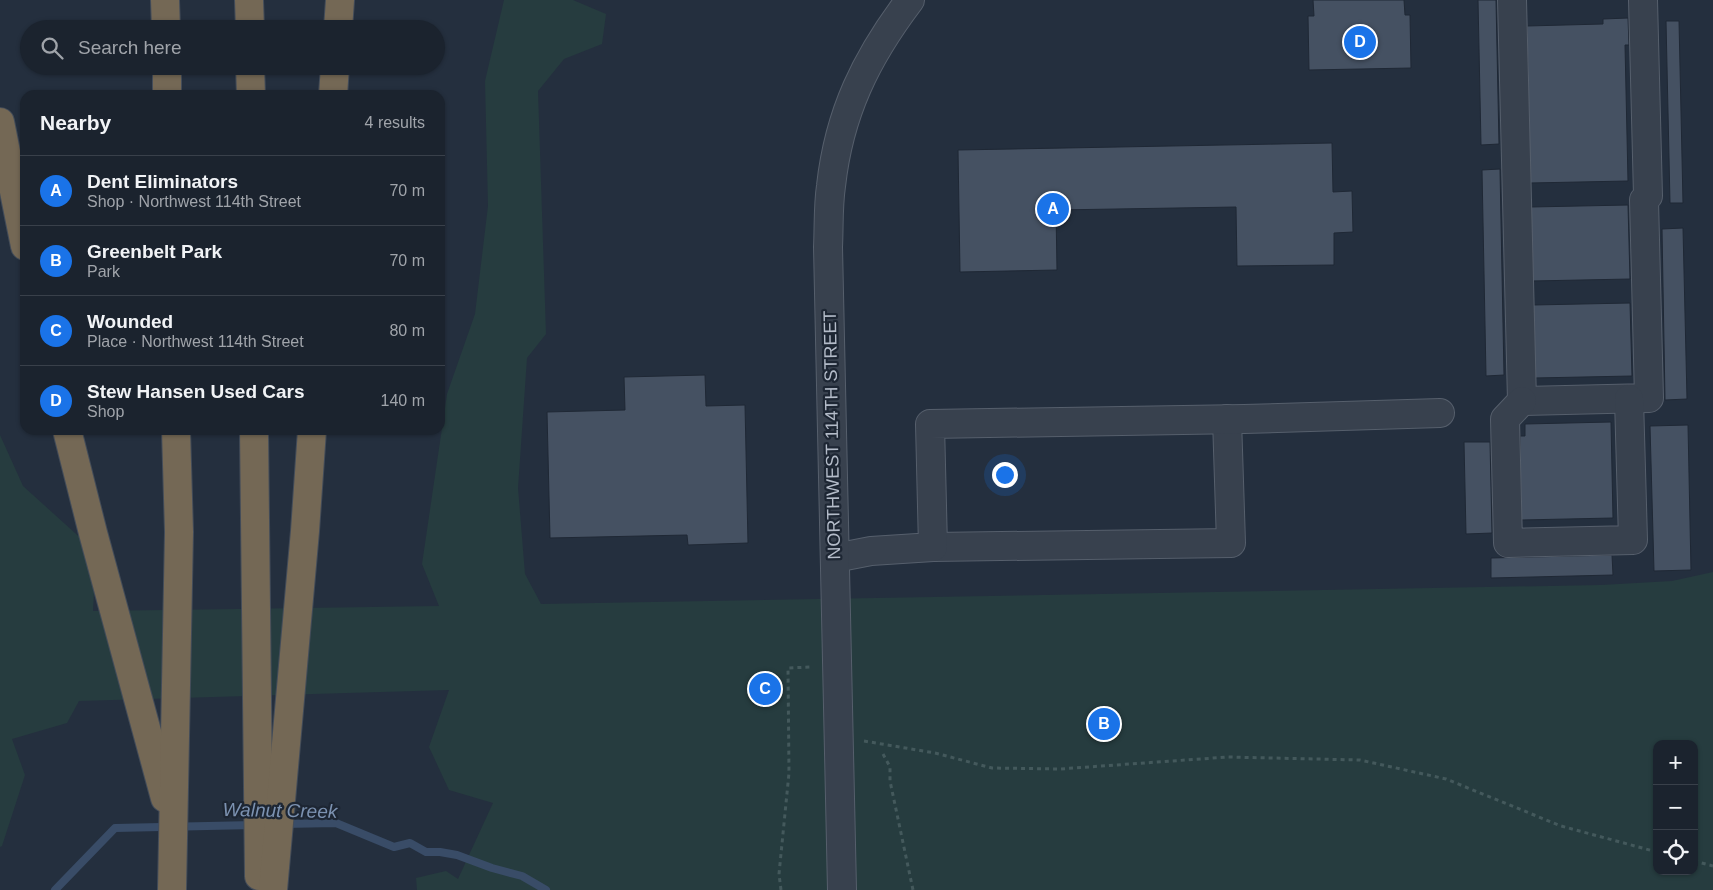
<!DOCTYPE html>
<html lang="en">
<head>
<meta charset="utf-8">
<style>
	body { margin:0; font-family:Arial,sans-serif; background:#242b36; color:#f1f3f6 }
	.controls { position:absolute; right:15px; bottom:15px; display:grid; overflow:hidden; border-radius:10px; box-shadow:0 1px 4px #0004 }
	.controls button { width:45px; height:45px; display:grid; place-items:center; padding:0; border:0; border-bottom:1px solid #39404a; background:#1b232e; color:#f1f3f6; font:25px sans-serif }
	.you { position:absolute; left:1004px; top:474px; width:18px; height:18px; margin:-12px; border:4px solid #fff; border-radius:50%; background:#1a73e8; box-shadow:0 0 0 8px #1a73e833 }
	.badge { display:grid; place-items:center; width:32px; height:32px; border-radius:50%; background:#1a73e8; color:#fff; font-size:16px; font-weight:700 }
	.pin { position:absolute; translate:-50% -50%; border:2px solid #fff; box-shadow:0 1px 5px #0006 }
	.list { margin:0; padding:0; list-style:none }
	h2 { display:flex; justify-content:space-between; align-items:center; height:65px; margin:0; padding:0 20px; font-size:21px }
	h2 small { font-size:16px; font-weight:400; color:#a0a4aa }
	.list li { display:grid; grid-template-columns:32px 1fr auto; gap:15px; align-items:center; box-sizing:border-box; height:70px; padding:0 20px; border-top:1px solid #39404a }
	.list b { display:block; font-size:19px; white-space:nowrap }
	.list p { margin:0; font-size:16px; white-space:nowrap; color:#a0a4aa }
	.list em { font-size:16px; font-style:normal; color:#a0a4aa }
	.icon { flex:none; width:28px; height:28px; fill:none; stroke:currentColor; stroke-width:2; stroke-linecap:round; stroke-linejoin:round }
	.map { position:relative; flex:none; width:1713px; height:890px; overflow:hidden }
	.search { position:absolute; background:#1b232e; box-shadow:0 1px 4px #0004; left:20px; top:20px; width:425px; height:55px; display:flex; align-items:center; gap:12px; box-sizing:border-box; padding:0 18px; border-radius:28px; color:#a0a4aa; font-size:19px }
	.panel { position:absolute; background:#1b232e; box-shadow:0 1px 4px #0004; left:20px; top:90px; width:425px; height:345px; border-radius:15px }
	.map>svg:first-child { display:block }
	.green { fill:#263c3f; fill-rule:evenodd }
	.lines { fill:none; stroke-linecap:round; stroke-linejoin:round }
	.stream { stroke:#394c67; stroke-width:8 }
	.building { fill:#455162; stroke:#1f2835 }
	.minor-casing { stroke:#565f6c; stroke-width:30 }
	.highway-casing { stroke:#434c59; stroke-width:30 }
	.path { stroke:#44595c; stroke-width:3; stroke-dasharray:4 4; stroke-linecap:butt }
	.minor { stroke:#38414e; stroke-width:28 }
	.highway { stroke:#746855; stroke-width:28 }
	.labels { text-anchor:middle; stroke-width:4.5; stroke-linejoin:round; paint-order:stroke }
	.street-label { font-size:18px; fill:#b4bcc9; stroke:#1d2633 }
	.water-label { font-size:19px; font-style:italic; fill:#7c92b1; stroke:#1d2633 }
</style>
</head>
<body>
<div class="map">
<svg width="1713" height="890" viewBox="0 0 1713 890">
	<rect width="100%" height="100%" fill="#242f3e"/>
	<path class="green" d="M 504,0 L 573,0 L 606,14 L 602,44 L 564,59 L 538,91 L 546,334 L 527,358 L 518,488 L 525,574 L 541,604 L 1601,585 L 1672,581 L 1713,572 L 1713,890 L 417,890 L 416,878 L 446,871 L 458,879 L 493,803 L 449,790 L 429,747 L 449,690 L 79,701 L 67,723 L 12,739 L 25,775 L 2,846 L 0,847 L 0,435 L 23,486 L 96,552 L 93,611 L 439,606 L 422,564 L 447,394 L 475,314 L 488,206 L 485,81 ZM 1657,744 L 1694,744 L 1694,871 L 1657,871 Z"/>
	<g class="lines">
		<g class="stream">
			<path d="M 283,824 L 336,823 L 394,847 L 410,843 L 426,852 L 440,852 L 457,855 L 492,868 L 522,876 L 546,890"/>
			<path d="M 55,890 L 115,828 L 254,825"/>
		</g>
	</g>
	<g class="building">
		<path d="M 1313,0 L 1404,0 L 1405,15 L 1410,15 L 1411,68 L 1309,70 L 1308,16 L 1314,16 Z"/>
		<path d="M 1478,0 L 1496,0 L 1499,144 L 1481,145 Z"/>
		<path d="M 1628,18 L 1629,45 L 1625,45 L 1628,181 L 1530,183 L 1527,26 L 1603,24 L 1603,19 Z"/>
		<path d="M 1666,21 L 1679,21 L 1683,203 L 1670,203 Z"/>
		<path d="M 1332,143 L 1333,192 L 1352,191 L 1353,232 L 1334,233 L 1334,265 L 1237,266 L 1236,207 L 1056,210 L 1057,270 L 960,272 L 958,150 Z"/>
		<path d="M 1500,169 L 1504,375 L 1486,376 L 1482,170 Z"/>
		<path d="M 1628,205 L 1630,279 L 1532,281 L 1531,207 Z"/>
		<path d="M 1683,228 L 1687,399 L 1665,400 L 1662,229 Z"/>
		<path d="M 1630,303 L 1632,376 L 1534,378 L 1533,305 Z"/>
		<path d="M 705,375 L 706,406 L 745,405 L 748,543 L 688,545 L 687,535 L 550,538 L 547,412 L 625,410 L 624,377 Z"/>
		<path d="M 1611,422 L 1613,518 L 1521,520 L 1520,436 L 1525,436 L 1525,424 Z"/>
		<path d="M 1688,425 L 1691,570 L 1654,571 L 1650,426 Z"/>
		<path d="M 1464,442 L 1490,442 L 1492,533 L 1466,534 Z"/>
		<path d="M 1612,555 L 1613,575 L 1491,578 L 1491,558 Z"/>
	</g>
	<g class="lines">
		<g class="minor-casing">
			<g id="minor">
				<path d="M 1512,0 L 1522,401 L 1649,398 L 1644,200 L 1648,196 L 1643,0"/>
				<path d="M 1522,401 L 1505,419 L 1508,543 L 1633,540 L 1629,399"/>
				<path d="M 933,547 L 1231,543 L 1227,419"/>
				<path d="M 835,558 L 871,551 L 933,547 L 930,424 L 1244,419 L 1440,413"/>
				<path d="M 842,890 L 828,247 C 829,227 828,206 831,186 C 839,113 866,58 910,0"/>
			</g>
		</g>
		<g class="highway-casing">
			<g id="highway">
				<path d="M 165,0 L 166,29"/>
				<path d="M 249,0 L 250,29"/>
				<path d="M 338,29 L 340,0"/>
				<path d="M 167,66 L 167,95"/>
				<path d="M 250,66 L 251,95"/>
				<path d="M 333,95 L 335,66"/>
				<path d="M 0,122 L 25,246"/>
				<path d="M 67,430 L 93,533 L 165,798"/>
				<path d="M 254,430 L 259,876"/>
				<path d="M 172,890 L 179,532 L 176,430"/>
				<path d="M 273,890 L 305,531 L 312,430"/>
			</g>
		</g>
		<g class="path">
			<path d="M 864,741 L 935,753 L 992,768 L 1060,769 L 1228,757 L 1360,760 L 1446,779 L 1561,826 L 1657,852"/>
			<path d="M 883,754 L 890,767 L 890,781 L 913,890"/>
			<path d="M 1694,861 L 1713,866"/>
			<path d="M 781,890 L 779,874 L 789,773 L 788,668 L 811,667"/>
		</g>
		<use href="#minor" class="minor"/>
		<use href="#highway" class="highway"/>
	</g>
	<g class="labels">
		<g class="street-label">
			<text transform="translate(832 435) rotate(-91)" y="6">NORTHWEST 114TH STREET</text>
		</g>
		<g class="water-label">
			<text transform="translate(280 810) rotate(1)" y="7">Walnut Creek</text>
		</g>
	</g>
</svg>
<div class="controls">
<button>+</button>
<button>−</button>
<button><svg class="icon" aria-label="locate" viewBox="0 0 24 24"><circle cx="12" cy="12" r="6"/><path d="M12 2v4M12 18v4M2 12h4M18 12h4"/></svg></button>
</div>
<div class="you"></div>
<div class="pin badge" style="left:1053px;top:209px">A</div>
<div class="pin badge" style="left:1104px;top:724px">B</div>
<div class="pin badge" style="left:765px;top:689px">C</div>
<div class="pin badge" style="left:1360px;top:42px">D</div>
<div class="search"><svg class="icon" aria-label="search" viewBox="0 0 24 24"><circle cx="10" cy="10" r="6"/><path d="M15 15l6 6"/></svg>Search here</div>
<section class="panel">
<h2>Nearby<small>4 results</small></h2>
<ul class="list">
<li><span class="badge">A</span><div><b>Dent Eliminators</b><p>Shop · Northwest 114th Street</p></div><em>70 m</em></li>
<li><span class="badge">B</span><div><b>Greenbelt Park</b><p>Park</p></div><em>70 m</em></li>
<li><span class="badge">C</span><div><b>Wounded</b><p>Place · Northwest 114th Street</p></div><em>80 m</em></li>
<li><span class="badge">D</span><div><b>Stew Hansen Used Cars</b><p>Shop</p></div><em>140 m</em></li>
</ul>
</section>
</div>
</body>
</html>
